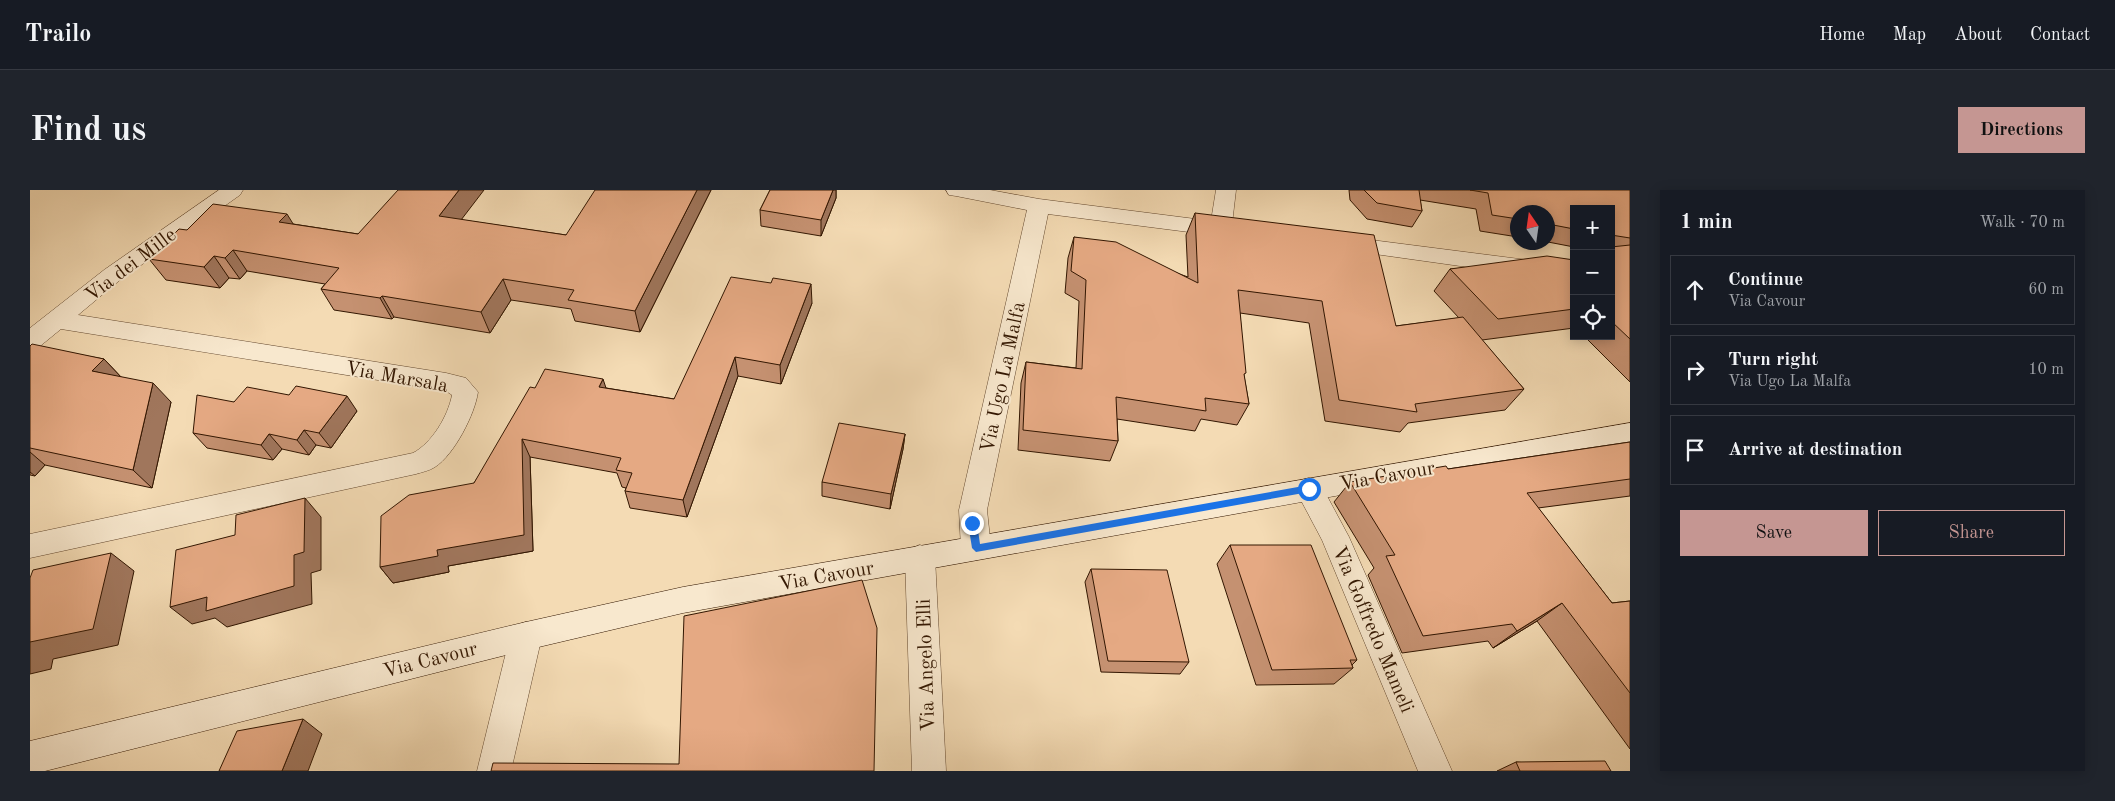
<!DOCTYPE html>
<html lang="en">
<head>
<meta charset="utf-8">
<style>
	body { margin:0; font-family:"Old Standard TT",serif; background:#20242c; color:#f1f3f6 }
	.controls { position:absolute; right:15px; top:15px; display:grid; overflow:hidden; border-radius:0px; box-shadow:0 2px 12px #0003 }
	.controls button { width:45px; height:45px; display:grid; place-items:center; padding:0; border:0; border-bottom:1px solid #363941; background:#171b24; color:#f1f3f6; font:25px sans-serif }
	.compass { position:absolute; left:1480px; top:15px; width:45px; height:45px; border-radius:50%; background:#171b24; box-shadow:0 2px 12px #0003; rotate:347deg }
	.stop { position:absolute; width:15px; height:15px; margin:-11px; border:4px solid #1a73e8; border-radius:50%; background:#fff }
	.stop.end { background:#1a73e8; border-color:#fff; box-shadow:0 1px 5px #0008 }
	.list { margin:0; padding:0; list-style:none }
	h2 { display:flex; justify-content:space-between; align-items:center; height:65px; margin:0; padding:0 20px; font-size:21px }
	h2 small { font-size:16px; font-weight:400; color:#9ea1a6 }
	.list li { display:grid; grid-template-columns:32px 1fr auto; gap:15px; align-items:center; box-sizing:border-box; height:70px; margin:0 10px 10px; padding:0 10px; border:1px solid #363941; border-radius:0px }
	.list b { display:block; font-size:19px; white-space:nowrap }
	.list p { margin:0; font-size:16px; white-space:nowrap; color:#9ea1a6 }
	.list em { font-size:16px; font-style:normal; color:#9ea1a6 }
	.actions { display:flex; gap:10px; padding:15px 20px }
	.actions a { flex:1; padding:11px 0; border:1px solid #c59692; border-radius:0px; text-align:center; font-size:18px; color:#c59692 }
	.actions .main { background:#c59692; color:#111 }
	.icon { flex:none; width:28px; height:28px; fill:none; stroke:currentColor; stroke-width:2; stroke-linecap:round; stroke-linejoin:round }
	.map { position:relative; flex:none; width:1600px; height:581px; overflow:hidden; border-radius:0px }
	header { display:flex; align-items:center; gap:30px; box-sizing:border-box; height:70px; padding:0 25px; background:#171b24; border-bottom:1px solid #363941 }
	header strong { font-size:24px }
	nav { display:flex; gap:28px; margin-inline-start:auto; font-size:18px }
	.intro { display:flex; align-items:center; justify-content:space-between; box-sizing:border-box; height:120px; padding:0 30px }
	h1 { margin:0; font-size:35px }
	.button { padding:12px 22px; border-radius:0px; background:#c59692; color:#111; font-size:18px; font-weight:700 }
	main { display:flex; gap:30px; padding:0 30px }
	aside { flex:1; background:#171b24; border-radius:0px; box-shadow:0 2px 12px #0003 }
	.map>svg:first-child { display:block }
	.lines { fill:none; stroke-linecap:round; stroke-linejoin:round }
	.street-casing { stroke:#62472e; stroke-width:1 }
	.secondary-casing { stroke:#321601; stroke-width:1 }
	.street { fill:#f8e8ce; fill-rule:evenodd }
	.secondary { fill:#f8e8ce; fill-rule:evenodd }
	.wall { fill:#c59171; stroke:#321601 }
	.shaded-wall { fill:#a0765c; stroke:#321601 }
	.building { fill:#e5a983; stroke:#321601 }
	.route { fill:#1a73e8 }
	.labels { text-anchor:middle; stroke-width:4; stroke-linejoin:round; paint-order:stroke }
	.street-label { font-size:20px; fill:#321601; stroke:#f8e8ce }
</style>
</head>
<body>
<header>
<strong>Trailo</strong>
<nav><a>Home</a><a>Map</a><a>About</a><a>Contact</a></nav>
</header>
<div class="intro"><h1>Find us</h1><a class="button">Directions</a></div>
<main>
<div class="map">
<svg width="1600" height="581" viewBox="0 0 1600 581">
	<rect width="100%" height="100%" fill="#f4dbb4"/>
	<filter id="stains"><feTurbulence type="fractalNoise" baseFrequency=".004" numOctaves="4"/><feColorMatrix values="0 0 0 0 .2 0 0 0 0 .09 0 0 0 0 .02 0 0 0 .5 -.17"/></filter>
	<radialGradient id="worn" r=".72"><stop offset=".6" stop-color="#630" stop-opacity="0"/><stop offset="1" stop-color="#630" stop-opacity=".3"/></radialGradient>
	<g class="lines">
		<g class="street-casing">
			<g id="street">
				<path d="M 189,0 L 213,0 L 210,5 L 90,90 L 48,125 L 416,183 L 436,188 L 448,202 C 445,224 424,265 405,277 C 399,281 392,282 386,284 L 0,368 L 0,344 L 383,263 C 402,253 418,226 422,205 L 416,201 L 31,139 L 9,157 L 0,160 L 0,138 L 74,80 Z"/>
				<path d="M 916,0 L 960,0 L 1009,9 L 1181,31 L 1186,0 L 1206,0 L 1202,34 L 1209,40 L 1206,45 L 1198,47 L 1018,24 L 957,320 L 961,358 L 956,367 L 946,370 L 936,367 L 931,358 L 929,320 L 997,20 L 926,6 L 919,5 Z"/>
				<path d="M 1310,46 L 1544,76 L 1544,92 L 1302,58 L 1299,53 L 1302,48 Z"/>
				<path d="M 1279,288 L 1289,291 L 1319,347 L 1422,581 L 1388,581 L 1292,350 L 1265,299 L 1269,291 Z"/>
				<path d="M 890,355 L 900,359 L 905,368 L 916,581 L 882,581 L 875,368 L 880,359 Z"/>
				<path d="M 496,432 L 507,436 L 512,446 L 481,581 L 447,581 L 480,446 L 485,436 Z"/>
			</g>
		</g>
		<g class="secondary-casing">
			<path id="secondary" d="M 1600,233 L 1600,253 L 653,423 L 496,460 L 15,581 L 0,581 L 0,551 L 496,432 L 653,397 Z"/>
		</g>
		<use href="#street" class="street"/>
		<use href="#secondary" class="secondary"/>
	</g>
	<g class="wall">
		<path d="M 681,0 L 610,142 L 545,131 L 541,119 L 481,110 L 460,143 L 364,127 L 362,129 L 304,120 L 291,99 L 295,94 L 217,81 L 210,89 L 199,88 L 190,98 L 136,90 L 119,69 L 157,40 L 263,34 L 328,44 L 432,30 L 536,45 Z"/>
		<path d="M 740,0 L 806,0 L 806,8 L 791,46 L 731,36 L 730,20 Z"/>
		<path d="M 1319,0 L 1600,0 L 1600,192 L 1554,146 L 1581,146 L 1581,19 L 1544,19 L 1544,57 L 1518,52 L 1518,22 L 1488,22 L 1488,47 L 1450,41 L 1446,19 L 1390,10 L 1392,21 L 1382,37 L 1337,29 L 1320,10 Z"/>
		<path d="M 1165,23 L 1366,136 L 1429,128 L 1404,101 L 1420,79 L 1544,70 L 1544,138 L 1452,150 L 1494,199 L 1475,220 L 1378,233 L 1370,242 L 1295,231 L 1279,133 L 1210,123 L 1214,186 L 1219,214 L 1207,235 L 1171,229 L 1165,241 L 1087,229 L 1088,251 L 1080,271 L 988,260 L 991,193 L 996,172 L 1046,178 L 1049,111 L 1035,103 L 1038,68 L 1044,47 L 1158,87 L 1156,45 Z"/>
		<path d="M 741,93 L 782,113 L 751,194 L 708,186 L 657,327 L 600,318 L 595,301 L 596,298 L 592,297 L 587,283 L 500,267 L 503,361 L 418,376 L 419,382 L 363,393 L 350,377 L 444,293 L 505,198 L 576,198 L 644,209 Z"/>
		<path d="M 0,156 L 74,169 L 91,187 L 141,212 L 122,298 L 15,275 L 5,286 L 0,285 Z"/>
		<path d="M 204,212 L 327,221 L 301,258 L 286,255 L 279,265 L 252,259 L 243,270 L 177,258 L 163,243 Z"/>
		<path d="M 875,244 L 873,259 L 860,319 L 792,306 L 792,292 Z"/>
		<path d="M 1600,252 L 1600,306 L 1508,318 L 1582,413 L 1600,411 L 1600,559 L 1507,431 L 1463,458 L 1458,451 L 1372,463 L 1338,385 L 1344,378 L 1304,312 L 1320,292 L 1418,279 Z"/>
		<path d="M 1200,355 L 1327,470 L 1322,475 L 1323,478 L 1304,494 L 1226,495 L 1187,374 Z"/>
		<path d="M 1061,379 L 1159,472 L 1150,484 L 1071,482 L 1055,392 Z"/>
		<path d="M 1486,572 L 1581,581 L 1467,581 Z"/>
	</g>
	<g class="shaded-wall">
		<path d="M 429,0 L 454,0 L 418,47 L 409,26 Z"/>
		<path d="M 667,0 L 681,0 L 610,142 L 605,121 Z"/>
		<path d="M 803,0 L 806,0 L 806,8 L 791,46 L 791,30 Z"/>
		<path d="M 257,24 L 270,45 L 249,32 Z"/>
		<path d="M 203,60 L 217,81 L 210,89 L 195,68 Z"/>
		<path d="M 184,66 L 199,88 L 190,98 L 174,77 Z"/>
		<path d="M 473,89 L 481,110 L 460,143 L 451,122 Z"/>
		<path d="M 781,94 L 782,113 L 751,194 L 750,175 Z"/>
		<path d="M 352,106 L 364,127 L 362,129 L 350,108 Z"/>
		<path d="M 705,167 L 708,186 L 657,327 L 653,310 Z"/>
		<path d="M 74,169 L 92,188 L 62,181 Z"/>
		<path d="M 573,189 L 579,207 L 569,197 Z"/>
		<path d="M 123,193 L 141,212 L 122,298 L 103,280 Z"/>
		<path d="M 317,206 L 327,221 L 301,258 L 289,243 Z"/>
		<path d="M 274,240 L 286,255 L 279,265 L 267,250 Z"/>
		<path d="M 239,244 L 252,259 L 243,270 L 231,255 Z"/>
		<path d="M 875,244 L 873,259 L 860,319 L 861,304 Z"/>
		<path d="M 492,249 L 500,267 L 503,361 L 418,376 L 419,382 L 363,393 L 350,377 L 407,360 Z"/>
		<path d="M 0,262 L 15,275 L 5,286 L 0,282 Z"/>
		<path d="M 275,308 L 291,327 L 291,380 L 281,383 L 282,414 L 197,437 L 185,428 L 162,434 L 140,417 L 264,365 Z"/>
		<path d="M 81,363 L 104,381 L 88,455 L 23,469 L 21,479 L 0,484 L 0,452 Z"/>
		<path d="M 1532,413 L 1507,431 L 1463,458 L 1487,441 Z"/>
		<path d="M 273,529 L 292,544 L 278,581 L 252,581 Z"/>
	</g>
	<g class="building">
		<path d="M 368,0 L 429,0 L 409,26 L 536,45 L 565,0 L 667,0 L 605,121 L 538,110 L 544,100 L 473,89 L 451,122 L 352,106 L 350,108 L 291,99 L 309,78 L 203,60 L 195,68 L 184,66 L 174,77 L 119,69 L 149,39 L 157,40 L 183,14 L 257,24 L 249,32 L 328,44 Z"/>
		<path d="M 740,0 L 803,0 L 791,30 L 730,20 Z"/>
		<path d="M 1334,0 L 1389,0 L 1392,21 L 1347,13 Z"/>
		<path d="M 1440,0 L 1600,0 L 1600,48 L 1581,45 L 1581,19 L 1544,19 L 1544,39 L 1518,34 L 1518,22 L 1488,22 L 1488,29 L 1462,25 L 1458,3 Z"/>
		<path d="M 1165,23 L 1344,45 L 1366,136 L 1433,127 L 1494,199 L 1385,214 L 1387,222 L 1309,210 L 1292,111 L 1208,100 L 1216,183 L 1214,184 L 1219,214 L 1175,208 L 1176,221 L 1086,207 L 1088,251 L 993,240 L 996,172 L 1052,179 L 1056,90 L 1041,81 L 1044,47 L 1086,52 L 1168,93 Z"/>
		<path d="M 1600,55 L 1600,149 L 1581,131 L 1581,57 Z"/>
		<path d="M 1517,66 L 1544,70 L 1544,119 L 1468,129 L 1420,79 Z"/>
		<path d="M 701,87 L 741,93 L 743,88 L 781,94 L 750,175 L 705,167 L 653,310 L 595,301 L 602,283 L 586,280 L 591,268 L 492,249 L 494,345 L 407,360 L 408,366 L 350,377 L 351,326 L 379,305 L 444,293 L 500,197 L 505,198 L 515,179 L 573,189 L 569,197 L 644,209 Z"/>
		<path d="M 2,154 L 74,169 L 62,181 L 123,193 L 103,280 L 0,258 L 0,156 Z"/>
		<path d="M 266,196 L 317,206 L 289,243 L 274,240 L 267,250 L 239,244 L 231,255 L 163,243 L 167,205 L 204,212 L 217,197 L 259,205 Z"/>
		<path d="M 809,233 L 875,244 L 861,304 L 792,292 Z"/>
		<path d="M 1600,252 L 1600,289 L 1497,303 L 1582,413 L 1600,411 L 1600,503 L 1532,413 L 1487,441 L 1482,434 L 1393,446 L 1356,366 L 1365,365 L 1320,292 L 1416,276 L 1418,279 Z"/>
		<path d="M 275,308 L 274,362 L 264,365 L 264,396 L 176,421 L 177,407 L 140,417 L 146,360 L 205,345 L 206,325 Z"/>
		<path d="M 1200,355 L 1281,355 L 1327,470 L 1320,470 L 1323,478 L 1242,480 Z"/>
		<path d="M 81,363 L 63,439 L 0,452 L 0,388 L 3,380 Z"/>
		<path d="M 1061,379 L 1137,380 L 1159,472 L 1078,471 Z"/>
		<path d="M 832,390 L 847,438 L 844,581 L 461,581 L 463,573 L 649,574 L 654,426 Z"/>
		<path d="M 273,529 L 252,581 L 189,581 L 207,541 Z"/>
		<path d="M 1575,571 L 1581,581 L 1490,581 L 1486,572 Z"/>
	</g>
	<path class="route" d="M 1279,295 L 1283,299 L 1279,302 L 946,362 L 942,358 L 938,333 L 942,330 L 947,333 L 950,354 Z"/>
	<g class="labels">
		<g class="street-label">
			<text transform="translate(100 74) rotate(-37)" y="7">Via dei Mille</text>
			<text transform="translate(367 186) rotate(10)" y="7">Via Marsala</text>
			<text transform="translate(972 187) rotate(-78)" y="7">Via Ugo La Malfa</text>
			<text transform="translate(1357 285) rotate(-10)" y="7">Via Cavour</text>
			<text transform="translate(796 385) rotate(-10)" y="7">Via Cavour</text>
			<text transform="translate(1344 439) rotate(67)" y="7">Via Goffredo Mameli</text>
			<text transform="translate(400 469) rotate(-14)" y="7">Via Cavour</text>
			<text transform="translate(895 475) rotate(-92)" y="7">Via Angelo Elli</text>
		</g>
	</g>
	<rect width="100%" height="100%" filter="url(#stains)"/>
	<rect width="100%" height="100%" fill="url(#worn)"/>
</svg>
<div class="controls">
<button>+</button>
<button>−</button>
<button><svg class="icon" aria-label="locate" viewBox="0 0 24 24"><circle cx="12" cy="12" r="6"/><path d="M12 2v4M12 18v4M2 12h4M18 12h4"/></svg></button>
</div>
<svg class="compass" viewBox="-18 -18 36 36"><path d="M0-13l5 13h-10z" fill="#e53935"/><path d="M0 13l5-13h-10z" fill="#9ea1a6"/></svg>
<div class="stop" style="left:1279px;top:299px"></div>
<div class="stop end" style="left:942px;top:333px"></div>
</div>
<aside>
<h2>1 min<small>Walk · 70 m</small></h2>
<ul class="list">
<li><svg class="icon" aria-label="ahead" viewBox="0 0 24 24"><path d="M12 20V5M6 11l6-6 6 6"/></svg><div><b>Continue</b><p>Via Cavour</p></div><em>60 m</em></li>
<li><svg class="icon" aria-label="right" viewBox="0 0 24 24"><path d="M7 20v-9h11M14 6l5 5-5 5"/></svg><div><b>Turn right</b><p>Via Ugo La Malfa</p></div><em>10 m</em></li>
<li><svg class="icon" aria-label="arrive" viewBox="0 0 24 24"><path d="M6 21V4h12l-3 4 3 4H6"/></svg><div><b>Arrive at destination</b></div></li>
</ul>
<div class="actions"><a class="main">Save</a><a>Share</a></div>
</aside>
</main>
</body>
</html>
